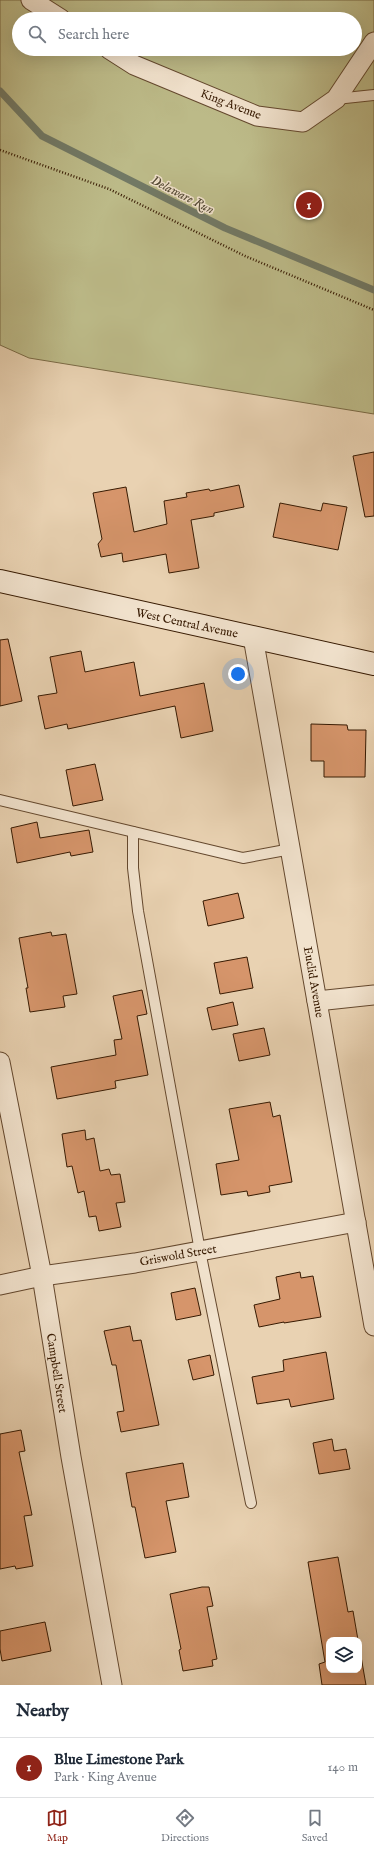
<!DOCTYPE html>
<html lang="en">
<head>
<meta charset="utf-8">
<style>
	body { margin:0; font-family:"IM FELL English",serif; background:#f6f6f7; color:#1f2937 }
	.controls { position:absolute; right:12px; bottom:12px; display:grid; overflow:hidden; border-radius:8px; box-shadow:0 4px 16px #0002 }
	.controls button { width:36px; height:36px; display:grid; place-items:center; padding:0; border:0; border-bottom:1px solid #e0e1e3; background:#fff; color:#1f2937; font:20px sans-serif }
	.you { position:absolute; left:238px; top:674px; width:14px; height:14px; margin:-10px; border:3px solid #fff; border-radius:50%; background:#1a73e8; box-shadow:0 0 0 6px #1a73e833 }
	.badge { display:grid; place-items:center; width:26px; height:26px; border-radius:50%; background:#8f2418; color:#fff; font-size:13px; font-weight:700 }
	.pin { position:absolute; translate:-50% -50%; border:2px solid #fff; box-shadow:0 1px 4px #0006 }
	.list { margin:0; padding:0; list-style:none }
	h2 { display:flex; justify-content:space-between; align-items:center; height:52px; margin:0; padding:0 16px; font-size:17px }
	h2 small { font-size:13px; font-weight:400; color:#747a83 }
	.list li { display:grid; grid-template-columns:26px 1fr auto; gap:12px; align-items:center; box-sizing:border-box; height:60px; padding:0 16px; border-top:1px solid #e0e1e3 }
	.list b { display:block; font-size:15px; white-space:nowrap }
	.list p { margin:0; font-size:13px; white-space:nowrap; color:#747a83 }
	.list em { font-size:13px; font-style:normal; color:#747a83 }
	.icon { flex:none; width:22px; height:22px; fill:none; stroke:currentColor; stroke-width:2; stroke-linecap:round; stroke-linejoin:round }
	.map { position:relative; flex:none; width:374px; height:1685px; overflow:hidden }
	.search { position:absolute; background:#fff; box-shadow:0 4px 16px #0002; left:12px; right:12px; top:12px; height:44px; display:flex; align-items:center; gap:10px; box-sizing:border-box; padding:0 14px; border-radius:22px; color:#747a83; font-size:15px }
	.sheet { height:112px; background:#fff }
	nav { display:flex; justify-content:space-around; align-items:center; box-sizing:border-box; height:56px; border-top:1px solid #e0e1e3; background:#fff; font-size:11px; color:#747a83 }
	nav a { display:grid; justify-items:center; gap:2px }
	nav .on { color:#8f2418 }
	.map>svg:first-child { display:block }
	.green { fill:#bcba88; stroke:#7a6a45; fill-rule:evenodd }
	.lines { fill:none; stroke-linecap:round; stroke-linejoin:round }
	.stream { stroke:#727965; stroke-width:7 }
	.building { fill:#d6956b; stroke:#371a02 }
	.lane-casing { stroke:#64482e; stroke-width:12 }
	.street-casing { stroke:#64482e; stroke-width:21 }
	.secondary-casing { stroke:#371a02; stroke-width:24 }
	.path { stroke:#371a02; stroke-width:2.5; stroke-dasharray:1 2; stroke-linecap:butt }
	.lane { stroke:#f1e2cd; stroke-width:10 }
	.street { stroke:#f1e2cd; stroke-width:19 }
	.secondary { stroke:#f1e2cd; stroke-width:22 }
	.labels { text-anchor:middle; stroke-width:3; stroke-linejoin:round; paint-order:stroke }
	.street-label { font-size:12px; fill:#371a02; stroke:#f1e2cd }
	.water-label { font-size:13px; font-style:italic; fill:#544934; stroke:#f1e2cd }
</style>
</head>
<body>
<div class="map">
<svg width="374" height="1685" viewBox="0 0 374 1685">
	<rect width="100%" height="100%" fill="#e9d2b2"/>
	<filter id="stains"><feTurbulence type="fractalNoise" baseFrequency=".005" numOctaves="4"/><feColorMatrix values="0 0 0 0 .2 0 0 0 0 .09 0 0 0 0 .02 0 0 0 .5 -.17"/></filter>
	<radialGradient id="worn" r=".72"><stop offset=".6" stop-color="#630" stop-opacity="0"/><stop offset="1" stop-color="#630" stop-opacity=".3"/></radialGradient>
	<path class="green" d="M 0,0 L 374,0 L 374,414 L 29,358 L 0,345 ZM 19,19 L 355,19 L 355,49 L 19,49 Z"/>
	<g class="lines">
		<path class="stream" d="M 0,91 L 42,136 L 225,228 L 374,290"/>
	</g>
	<g class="building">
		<path d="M 374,452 L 374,516 L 365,517 L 353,456 Z"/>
		<path d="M 239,485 L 244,507 L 214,513 L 214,516 L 191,520 L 199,568 L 169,573 L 166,554 L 123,562 L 122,553 L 101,557 L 98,544 L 102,539 L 93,493 L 126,487 L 134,532 L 167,524 L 164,501 L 187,497 L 186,493 L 209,489 L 210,491 Z"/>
		<path d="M 280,503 L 321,511 L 323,503 L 347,507 L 338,550 L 273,537 Z"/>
		<path d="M 8,639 L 22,701 L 0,706 L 0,640 Z"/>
		<path d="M 81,651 L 85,672 L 134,662 L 140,696 L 204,683 L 213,731 L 181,738 L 175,706 L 68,729 L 67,724 L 45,729 L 38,696 L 57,693 L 50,657 Z"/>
		<path d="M 311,724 L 347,725 L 348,730 L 366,730 L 365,777 L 324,777 L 324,761 L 311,761 Z"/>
		<path d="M 95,764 L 103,800 L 73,806 L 66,770 Z"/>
		<path d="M 37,822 L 40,838 L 89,830 L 93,852 L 71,856 L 70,852 L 17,863 L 11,828 Z"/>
		<path d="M 238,893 L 244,918 L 208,926 L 203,901 Z"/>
		<path d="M 51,932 L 52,936 L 66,934 L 77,994 L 63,996 L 65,1007 L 30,1012 L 26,988 L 28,988 L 19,938 Z"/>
		<path d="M 247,957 L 253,988 L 220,994 L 214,963 Z"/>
		<path d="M 142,990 L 147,1014 L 137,1016 L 148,1075 L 115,1081 L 116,1088 L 57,1099 L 51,1067 L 116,1055 L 114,1040 L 122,1039 L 113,996 Z"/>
		<path d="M 233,1002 L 238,1025 L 212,1030 L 207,1008 Z"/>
		<path d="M 264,1028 L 270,1055 L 239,1061 L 233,1034 Z"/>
		<path d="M 270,1102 L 273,1117 L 280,1115 L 292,1182 L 269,1186 L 270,1192 L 248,1196 L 247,1191 L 221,1195 L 216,1164 L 239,1160 L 229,1109 Z"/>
		<path d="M 85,1130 L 86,1140 L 94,1138 L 100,1171 L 109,1169 L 111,1175 L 120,1174 L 125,1202 L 116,1203 L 121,1227 L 99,1231 L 96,1216 L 89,1217 L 84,1191 L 78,1193 L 72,1166 L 67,1167 L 62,1134 Z"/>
		<path d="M 300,1272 L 301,1278 L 313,1276 L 321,1317 L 284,1323 L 284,1322 L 259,1327 L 254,1305 L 280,1299 L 276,1277 Z"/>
		<path d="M 195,1288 L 201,1315 L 176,1320 L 171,1293 Z"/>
		<path d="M 130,1326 L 133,1341 L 141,1340 L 159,1425 L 121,1432 L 117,1412 L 124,1411 L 116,1365 L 112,1365 L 104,1331 Z"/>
		<path d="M 326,1352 L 334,1399 L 291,1407 L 289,1399 L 257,1404 L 252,1377 L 284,1371 L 283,1360 Z"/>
		<path d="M 210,1355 L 214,1375 L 193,1380 L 188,1360 Z"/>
		<path d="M 21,1430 L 25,1451 L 19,1452 L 32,1515 L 24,1516 L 33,1566 L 16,1569 L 15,1566 L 0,1569 L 0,1434 Z"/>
		<path d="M 332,1439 L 334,1451 L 346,1449 L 350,1469 L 319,1474 L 313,1443 Z"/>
		<path d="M 183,1463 L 189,1497 L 166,1501 L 176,1552 L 145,1558 L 135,1507 L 132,1507 L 126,1473 Z"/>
		<path d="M 338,1557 L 348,1612 L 353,1611 L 358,1640 L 329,1640 L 329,1670 L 359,1670 L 359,1645 L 366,1685 L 322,1685 L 319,1664 L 325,1662 L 308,1562 Z"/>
		<path d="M 202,1587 L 209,1587 L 213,1606 L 207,1607 L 217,1659 L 212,1660 L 213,1666 L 183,1671 L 179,1650 L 181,1649 L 170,1594 Z"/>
		<path d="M 45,1622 L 51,1651 L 2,1661 L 0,1649 L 0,1631 Z"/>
	</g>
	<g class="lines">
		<g class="lane-casing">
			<g id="lane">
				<path d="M 336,99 L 374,95"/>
				<path d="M 0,800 L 243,858 L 291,849"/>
				<path d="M 133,832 L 133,868 L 138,911 L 200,1251 L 251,1503"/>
			</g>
		</g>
		<g class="street-casing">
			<g id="street">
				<path d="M 31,0 L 61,19"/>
				<path d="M 109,49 L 134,65 L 257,116 L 303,122 L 336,99 L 374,42"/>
				<path d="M 253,637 L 374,1326"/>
				<path d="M 317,1001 L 374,995"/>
				<path d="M 0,1062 L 42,1276 L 71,1457 L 112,1685"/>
				<path d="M 0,1285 L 42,1276 L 135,1263 L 356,1222"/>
			</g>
		</g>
		<g class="secondary-casing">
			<path id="secondary" d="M 0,581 L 374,664"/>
		</g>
		<path class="path" d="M 0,150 L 109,189 L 245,256 L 374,310"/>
		<use href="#lane" class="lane"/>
		<use href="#street" class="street"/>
		<use href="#secondary" class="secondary"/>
	</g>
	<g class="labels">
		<g class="street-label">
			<text transform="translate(231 104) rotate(21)" y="4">King Avenue</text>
			<text transform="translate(187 623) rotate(12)" y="4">West Central Avenue</text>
			<text transform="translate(314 982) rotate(80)" y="4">Euclid Avenue</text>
			<text transform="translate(178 1255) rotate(-10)" y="4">Griswold Street</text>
			<text transform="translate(57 1373) rotate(81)" y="4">Campbell Street</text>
		</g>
		<g class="water-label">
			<text transform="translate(183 194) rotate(27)" y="5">Delaware Run</text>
		</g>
	</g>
	<rect width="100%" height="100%" filter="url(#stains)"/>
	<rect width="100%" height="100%" fill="url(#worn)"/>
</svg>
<div class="controls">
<button><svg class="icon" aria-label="layers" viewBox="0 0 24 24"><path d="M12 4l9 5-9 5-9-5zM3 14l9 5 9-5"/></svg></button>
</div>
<div class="you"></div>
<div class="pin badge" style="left:309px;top:205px">1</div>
<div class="search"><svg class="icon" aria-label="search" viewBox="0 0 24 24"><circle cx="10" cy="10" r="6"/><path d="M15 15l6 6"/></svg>Search here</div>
</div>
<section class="sheet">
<h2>Nearby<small></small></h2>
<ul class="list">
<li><span class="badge">1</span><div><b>Blue Limestone Park</b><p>Park · King Avenue</p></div><em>140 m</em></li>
</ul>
</section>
<nav>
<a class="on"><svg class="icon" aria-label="map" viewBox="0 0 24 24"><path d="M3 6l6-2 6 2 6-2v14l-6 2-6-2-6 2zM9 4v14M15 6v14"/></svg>Map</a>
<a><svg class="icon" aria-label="directions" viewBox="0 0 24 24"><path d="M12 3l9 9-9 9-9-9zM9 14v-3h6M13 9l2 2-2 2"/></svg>Directions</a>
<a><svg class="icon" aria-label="saved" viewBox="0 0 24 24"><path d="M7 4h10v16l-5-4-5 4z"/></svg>Saved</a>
</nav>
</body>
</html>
